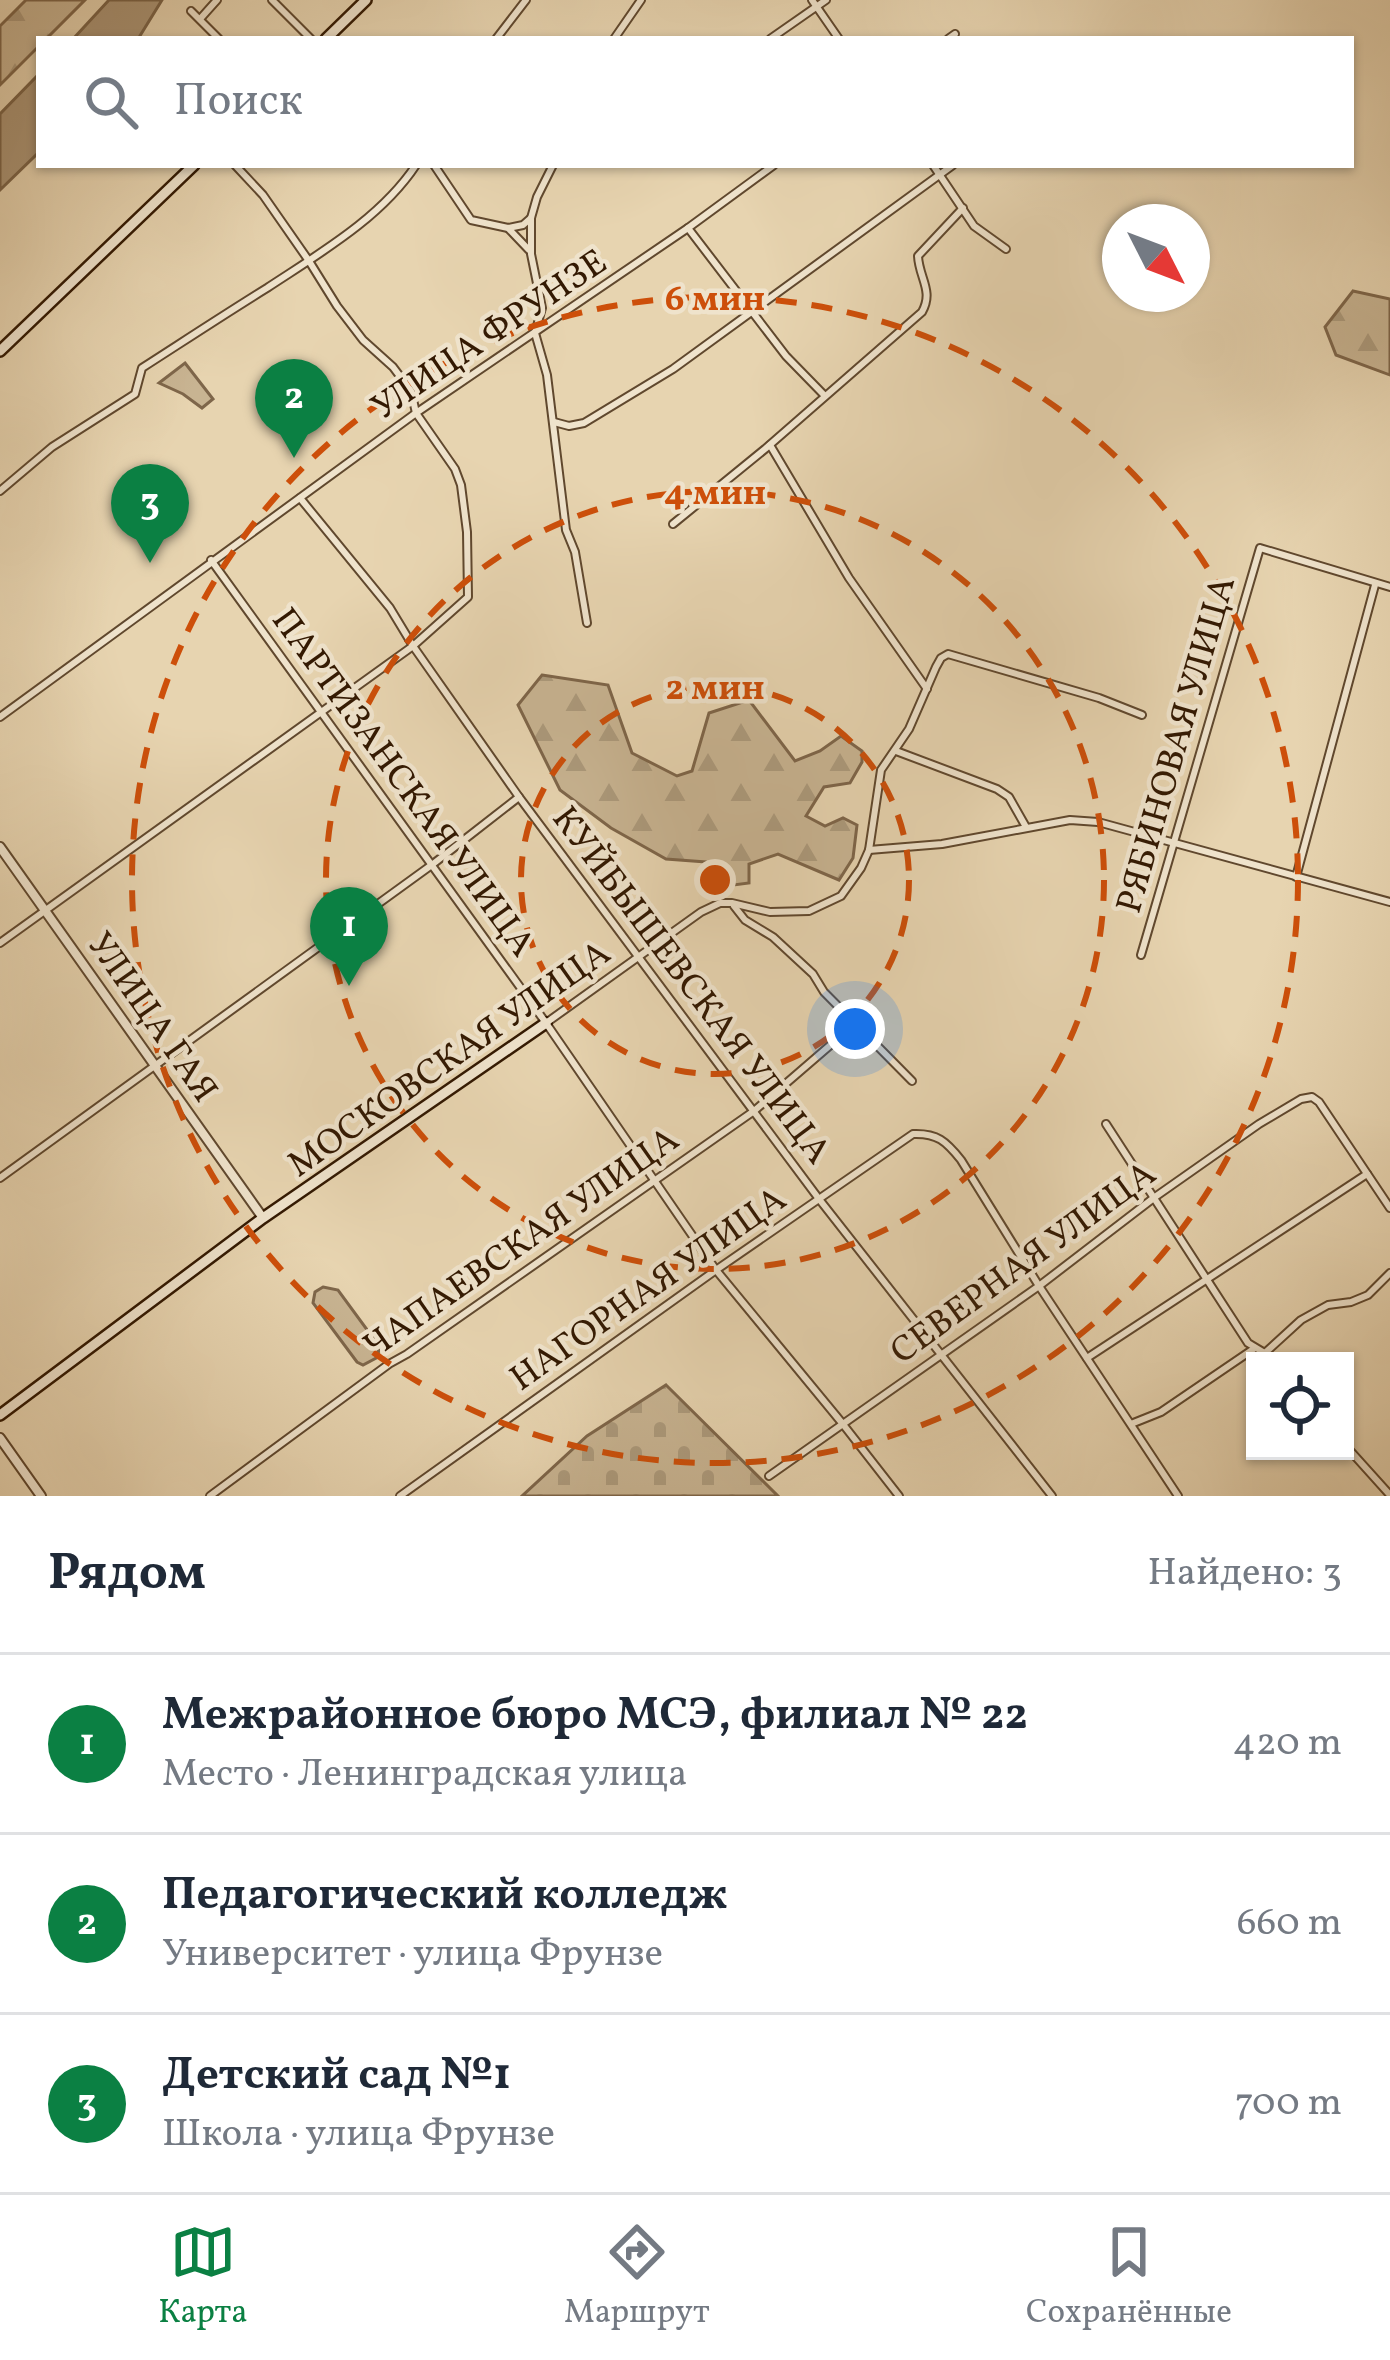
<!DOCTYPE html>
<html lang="ru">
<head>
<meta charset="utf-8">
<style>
	body { margin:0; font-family:Vollkorn,serif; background:#f6f6f7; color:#1f2937 }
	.controls { position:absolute; right:36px; bottom:36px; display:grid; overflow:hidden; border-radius:0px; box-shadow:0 3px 9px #0004 }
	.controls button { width:108px; height:108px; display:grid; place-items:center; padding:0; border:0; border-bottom:3px solid #e0e1e3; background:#fff; color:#1f2937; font:60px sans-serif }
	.compass { position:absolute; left:1102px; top:204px; width:108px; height:108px; border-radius:50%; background:#fff; box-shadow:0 3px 9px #0004; rotate:132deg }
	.you { position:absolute; left:855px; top:1029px; width:42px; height:42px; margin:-30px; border:9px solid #fff; border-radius:50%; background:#1a73e8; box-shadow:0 0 0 18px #1a73e833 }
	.badge { display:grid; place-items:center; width:78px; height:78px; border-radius:50%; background:#0b8043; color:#fff; font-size:39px; font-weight:700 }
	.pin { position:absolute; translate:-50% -99px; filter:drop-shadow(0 3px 6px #0008) }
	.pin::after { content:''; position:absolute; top:63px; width:42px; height:36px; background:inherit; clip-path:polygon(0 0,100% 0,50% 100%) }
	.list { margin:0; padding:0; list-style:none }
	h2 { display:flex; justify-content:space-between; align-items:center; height:156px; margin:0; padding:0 48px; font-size:51px }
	h2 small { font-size:39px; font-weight:400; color:#747a83 }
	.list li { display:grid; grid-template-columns:78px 1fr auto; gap:36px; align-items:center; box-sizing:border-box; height:180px; padding:0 48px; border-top:3px solid #e0e1e3 }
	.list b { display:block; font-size:45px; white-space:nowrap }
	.list p { margin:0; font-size:39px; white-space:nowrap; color:#747a83 }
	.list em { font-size:39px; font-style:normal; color:#747a83 }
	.icon { flex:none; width:66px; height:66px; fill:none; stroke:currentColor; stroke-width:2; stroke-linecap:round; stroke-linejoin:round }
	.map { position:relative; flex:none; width:1390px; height:1496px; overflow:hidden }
	.search { position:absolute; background:#fff; box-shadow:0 3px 9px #0004; left:36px; right:36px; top:36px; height:132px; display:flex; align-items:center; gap:30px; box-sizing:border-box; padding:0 42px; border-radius:0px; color:#747a83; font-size:45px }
	.sheet { height:696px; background:#fff }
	nav { display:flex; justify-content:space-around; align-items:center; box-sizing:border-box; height:168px; border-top:3px solid #e0e1e3; background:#fff; font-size:33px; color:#747a83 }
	nav a { display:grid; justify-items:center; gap:6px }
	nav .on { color:#0b8043 }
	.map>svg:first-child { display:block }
	.green { fill:#c8b492; stroke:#7e664a; stroke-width:3 }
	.forest { fill:url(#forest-firs); stroke:#7e664a; stroke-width:3 }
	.cemetery { fill:url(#cemetery-stones); stroke:#7e664a; stroke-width:3 }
	.water { fill:#aa9475; stroke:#7a6347; stroke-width:3 }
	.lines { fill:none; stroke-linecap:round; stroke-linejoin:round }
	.minor-casing { stroke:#60482e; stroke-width:10 }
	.tertiary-casing { stroke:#60482e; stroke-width:12 }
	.secondary-casing { stroke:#331902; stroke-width:14 }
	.minor { stroke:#efe3cc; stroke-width:6 }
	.tertiary { stroke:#efe3cc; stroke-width:8 }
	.secondary { stroke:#efe3cc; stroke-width:9 }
	.ring { fill:none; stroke:#cd4f0a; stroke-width:6; stroke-dasharray:21 15 }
	.labels { text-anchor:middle; stroke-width:9; stroke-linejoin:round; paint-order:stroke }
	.street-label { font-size:36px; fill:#331902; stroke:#efe3cc }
	.centre { fill:#cd4f0a; stroke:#efe3cc; stroke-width:6 }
	.ring-label { font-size:36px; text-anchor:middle; font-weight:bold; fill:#cd4f0a; stroke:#efe3cc; stroke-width:9; stroke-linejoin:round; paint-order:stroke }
</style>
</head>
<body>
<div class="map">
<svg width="1390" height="1496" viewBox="0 0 1390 1496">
	<defs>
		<pattern id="forest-firs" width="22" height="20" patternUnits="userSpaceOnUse" patternTransform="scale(3)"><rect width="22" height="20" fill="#c8b492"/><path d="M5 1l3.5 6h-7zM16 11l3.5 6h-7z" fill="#ac9a7c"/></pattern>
		<pattern id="cemetery-stones" width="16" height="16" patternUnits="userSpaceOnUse" patternTransform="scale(3)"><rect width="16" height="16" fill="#c8b492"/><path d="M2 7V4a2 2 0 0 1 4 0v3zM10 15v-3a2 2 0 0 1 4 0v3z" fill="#ac9a7c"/></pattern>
	</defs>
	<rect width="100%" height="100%" fill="#e7d4b0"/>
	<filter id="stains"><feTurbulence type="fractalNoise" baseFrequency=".00167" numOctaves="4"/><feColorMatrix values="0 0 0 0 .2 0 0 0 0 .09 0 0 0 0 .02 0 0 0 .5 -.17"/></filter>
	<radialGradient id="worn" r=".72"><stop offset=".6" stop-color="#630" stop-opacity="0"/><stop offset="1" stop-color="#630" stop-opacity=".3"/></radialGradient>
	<g class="green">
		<path d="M 185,363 L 213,399 L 202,408 L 183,394 L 159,383 Z"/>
		<path d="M 323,1287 L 338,1290 L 379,1346 L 378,1357 L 363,1365 L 357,1362 L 313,1303 L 315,1292 Z"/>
	</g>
	<g class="forest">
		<path d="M 26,0 L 85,0 L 46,39 L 39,39 L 39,46 L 0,85 L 0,26 Z"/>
		<path d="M 1353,291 L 1390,299 L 1390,375 L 1336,355 L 1325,327 Z"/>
		<path d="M 542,675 L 608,685 L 632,753 L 677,776 L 692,771 L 709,713 L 749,700 L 795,761 L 820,751 L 841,736 L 862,751 L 862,762 L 850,783 L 824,787 L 806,816 L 825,826 L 843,818 L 857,825 L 853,858 L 839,880 L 778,854 L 749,864 L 749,883 L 726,886 L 706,862 L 666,859 L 611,828 L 560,790 L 518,705 Z"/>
	</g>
	<path class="cemetery" d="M 666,1385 L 778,1496 L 522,1496 L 587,1436 Z"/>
	<g class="water">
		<path d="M 109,0 L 162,0 L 138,39 L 73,39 Z"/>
		<path d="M 39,74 L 39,152 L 0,190 L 0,114 Z"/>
	</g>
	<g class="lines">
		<g class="minor-casing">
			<g id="minor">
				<path d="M 272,0 L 311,39"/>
				<path d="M 812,0 L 839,39"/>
				<path d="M 191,11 L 219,39"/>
				<path d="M 200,19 L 217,0"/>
				<path d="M 496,39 L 526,0"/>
				<path d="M 614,39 L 641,0"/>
				<path d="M 770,39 L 826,0"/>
				<path d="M 948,39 L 955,34"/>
				<path d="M 434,165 L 471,220 L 508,228 L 529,250"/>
				<path d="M 553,165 L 537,197 L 531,218 L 531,254 L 542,308 L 535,333 L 547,375 L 566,530 L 575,552 L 587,623"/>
				<path d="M 933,165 L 974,226 L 1006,249"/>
				<path d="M 508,228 L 523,225 L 531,218"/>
				<path d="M 688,228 L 786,356 L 825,396"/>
				<path d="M 554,422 L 569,426 L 584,423 L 673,369 L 953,165"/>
				<path d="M 770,445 L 849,578 L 927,689"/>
				<path d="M 0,491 L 52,447 L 135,394 L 142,368 C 184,341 225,314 267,288 C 320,253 381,218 416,165"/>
				<path d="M 300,498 L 390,608 L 413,646 L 519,797 L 819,1199 L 1052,1496"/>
				<path d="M 673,524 L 765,449 L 922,312 C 934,291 919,278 918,256 L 963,208"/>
				<path d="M 211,560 L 546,1023 L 716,1270 L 842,1423 L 899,1496"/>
				<path d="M 0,717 L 416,413 L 688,228 L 774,165"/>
				<path d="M 896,751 L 997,789 L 1009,797 L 1026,827"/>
				<path d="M 869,850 L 942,844 L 1070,820 L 1098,822 L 1390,902"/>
				<path d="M 1296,877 L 1375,585"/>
				<path d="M 734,906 L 745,920 L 773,937 L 813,974 L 824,992 L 912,1081"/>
				<path d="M 0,943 L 413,646 L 468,597 L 467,532 L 461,485 L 455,469 L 416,413 L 411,391 L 393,367 L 363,340 L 337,306 L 309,261 L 263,195 L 235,165"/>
				<path d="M 1141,955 L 1260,548 L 1390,587"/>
				<path d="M 546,1023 L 701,912 L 720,903 L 732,903 L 770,912 L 809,911 L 841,896 L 861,868 L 869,850 L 881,770 L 909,729 L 936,667 L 941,658 L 948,654 L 1099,698 L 1142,715"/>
				<path d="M 1106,1124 L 1248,1343 L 1278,1361"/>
				<path d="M 0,1178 L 433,864 L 519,797"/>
				<path d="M 1266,1352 L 1301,1320 L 1328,1305 L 1351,1302 L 1368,1295 L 1390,1273"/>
				<path d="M 1087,1358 L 1367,1174"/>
				<path d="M 1131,1424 L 1161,1412 L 1255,1348"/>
				<path d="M 1345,1445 L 1390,1495"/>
				<path d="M 769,1476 L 1039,1286 L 1155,1197 L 1259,1124 L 1301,1099 L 1312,1097 L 1319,1102 L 1390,1208"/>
				<path d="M 210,1496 L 389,1364 L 407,1354 L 754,1111 L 856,1023"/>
				<path d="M 400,1496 L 716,1270 L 913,1134 C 937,1133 946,1141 961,1160 L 1039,1286 L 1178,1496"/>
			</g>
		</g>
		<g class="tertiary-casing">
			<g id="tertiary">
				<path d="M 0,847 L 263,1218"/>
				<path d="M 0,1438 L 41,1496"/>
			</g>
		</g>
		<g class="secondary-casing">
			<g id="secondary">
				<path d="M 326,39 L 366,0"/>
				<path d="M 0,351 L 194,165"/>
				<path d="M 0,1415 L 263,1218 L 546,1023"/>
			</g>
		</g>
		<use href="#minor" class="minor"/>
		<use href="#tertiary" class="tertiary"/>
		<use href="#secondary" class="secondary"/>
	</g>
	<g class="ring">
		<circle cx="715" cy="880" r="194"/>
		<circle cx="715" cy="880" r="389"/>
		<circle cx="715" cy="880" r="583"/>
	</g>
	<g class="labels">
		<g class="street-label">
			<text transform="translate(488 333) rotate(-34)" y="13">УЛИЦА ФРУНЗЕ</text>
			<text transform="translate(1174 744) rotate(-74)" y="13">РЯБИНОВАЯ УЛИЦА</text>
			<text transform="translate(405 781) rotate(54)" y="13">ПАРТИЗАНСКАЯ УЛИЦА</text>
			<text transform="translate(693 984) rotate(53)" y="13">КУЙБЫШЕВСКАЯ УЛИЦА</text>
			<text transform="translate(154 1016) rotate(55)" y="13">УЛИЦА ГАЯ</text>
			<text transform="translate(448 1057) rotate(-35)" y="13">МОСКОВСКАЯ УЛИЦА</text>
			<text transform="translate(520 1241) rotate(-35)" y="13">ЧАПАЕВСКАЯ УЛИЦА</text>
			<text transform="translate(1022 1261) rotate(-36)" y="13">СЕВЕРНАЯ УЛИЦА</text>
			<text transform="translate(647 1287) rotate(-35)" y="13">НАГОРНАЯ УЛИЦА</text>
		</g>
	</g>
	<circle cx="715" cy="880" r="18" class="centre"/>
	<g class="ring-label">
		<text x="715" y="310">6 мин</text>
		<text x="715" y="504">4 мин</text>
		<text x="715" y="699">2 мин</text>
	</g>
	<rect width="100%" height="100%" filter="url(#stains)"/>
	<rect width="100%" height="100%" fill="url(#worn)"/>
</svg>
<div class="controls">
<button><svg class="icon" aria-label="locate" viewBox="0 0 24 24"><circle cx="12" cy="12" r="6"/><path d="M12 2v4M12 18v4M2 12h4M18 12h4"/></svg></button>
</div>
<svg class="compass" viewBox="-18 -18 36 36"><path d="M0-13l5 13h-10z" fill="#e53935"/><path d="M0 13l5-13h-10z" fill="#747a83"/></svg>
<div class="you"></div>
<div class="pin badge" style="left:349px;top:986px">1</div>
<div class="pin badge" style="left:294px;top:458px">2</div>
<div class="pin badge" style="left:150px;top:563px">3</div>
<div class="search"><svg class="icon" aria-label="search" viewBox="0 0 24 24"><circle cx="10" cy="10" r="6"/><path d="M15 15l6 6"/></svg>Поиск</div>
</div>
<section class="sheet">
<h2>Рядом<small>Найдено: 3</small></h2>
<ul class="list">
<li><span class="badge">1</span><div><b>Межрайонное бюро МСЭ, филиал № 22</b><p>Место · Ленинградская улица</p></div><em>420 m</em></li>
<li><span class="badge">2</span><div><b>Педагогический колледж</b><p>Университет · улица Фрунзе</p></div><em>660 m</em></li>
<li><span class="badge">3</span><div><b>Детский сад №1</b><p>Школа · улица Фрунзе</p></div><em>700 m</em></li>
</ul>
</section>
<nav>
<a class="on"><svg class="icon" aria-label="map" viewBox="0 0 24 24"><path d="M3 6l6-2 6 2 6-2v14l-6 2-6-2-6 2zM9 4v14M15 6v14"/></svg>Карта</a>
<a><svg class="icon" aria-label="directions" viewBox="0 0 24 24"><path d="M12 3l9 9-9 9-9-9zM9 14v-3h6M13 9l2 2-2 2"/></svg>Маршрут</a>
<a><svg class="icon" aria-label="saved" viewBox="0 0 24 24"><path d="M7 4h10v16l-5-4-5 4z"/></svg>Сохранённые</a>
</nav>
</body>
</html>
